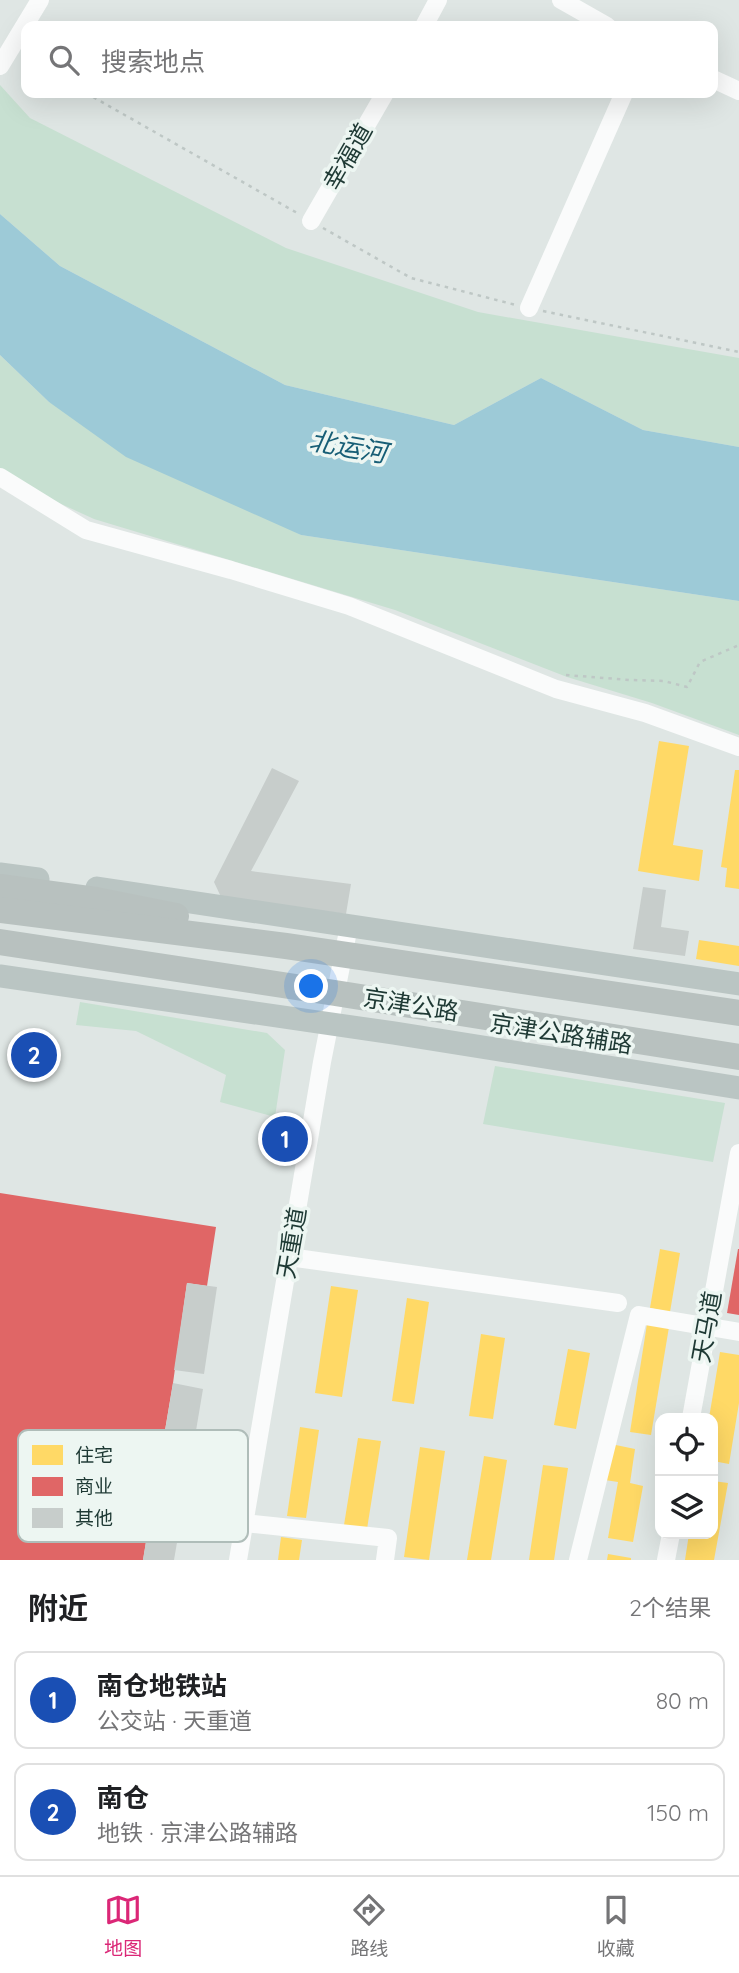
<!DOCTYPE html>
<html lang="zh">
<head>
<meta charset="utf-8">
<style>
	body { margin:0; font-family:Quicksand,"Noto Sans SC",sans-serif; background:#f2f2f2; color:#202124 }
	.controls { position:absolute; right:21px; bottom:21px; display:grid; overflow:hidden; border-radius:14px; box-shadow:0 7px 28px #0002 }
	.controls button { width:63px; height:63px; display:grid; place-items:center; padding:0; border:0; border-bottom:2px solid #e0e0e0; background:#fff; color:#202124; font:35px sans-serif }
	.you { position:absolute; left:312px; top:987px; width:24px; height:24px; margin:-18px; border:5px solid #fff; border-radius:50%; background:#1a73e8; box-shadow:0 0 0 10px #1a73e833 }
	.badge { display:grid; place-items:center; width:46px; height:46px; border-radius:50%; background:#db2777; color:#fff; font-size:23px; font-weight:700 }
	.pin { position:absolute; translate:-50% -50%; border:4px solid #fff; box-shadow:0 2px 7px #0006 }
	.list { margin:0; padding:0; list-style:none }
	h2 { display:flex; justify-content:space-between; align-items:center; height:91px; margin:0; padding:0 28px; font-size:30px }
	h2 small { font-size:23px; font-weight:400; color:#757577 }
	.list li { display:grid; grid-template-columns:46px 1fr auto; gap:21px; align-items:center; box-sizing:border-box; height:98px; margin:0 14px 14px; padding:0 14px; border:2px solid #e0e0e0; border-radius:14px }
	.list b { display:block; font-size:26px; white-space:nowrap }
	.list p { margin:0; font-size:23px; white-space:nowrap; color:#757577 }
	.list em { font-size:23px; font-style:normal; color:#757577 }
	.icon { flex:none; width:38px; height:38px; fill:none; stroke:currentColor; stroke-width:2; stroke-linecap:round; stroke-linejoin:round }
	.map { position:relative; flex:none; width:739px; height:1560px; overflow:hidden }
	.search { position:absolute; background:#fff; box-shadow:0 7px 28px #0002; left:21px; right:21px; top:21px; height:77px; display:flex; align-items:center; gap:18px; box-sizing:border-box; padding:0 24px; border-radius:14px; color:#757577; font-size:26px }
	.sheet { height:315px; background:#fff }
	nav { display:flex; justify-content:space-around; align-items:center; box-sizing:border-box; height:98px; border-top:2px solid #e0e0e0; background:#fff; font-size:19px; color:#757577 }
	nav a { display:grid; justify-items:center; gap:4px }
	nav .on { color:#db2777 }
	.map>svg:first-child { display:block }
	.green { fill:#c7e0d1 }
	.water { fill:#9dcad7 }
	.homes { fill:#ffd966 }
	.shops { fill:#e06666 }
	.building { fill:#c7cdcb }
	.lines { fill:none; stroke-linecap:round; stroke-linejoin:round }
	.path { stroke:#bec7c5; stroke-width:2.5; stroke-dasharray:3.5 5; stroke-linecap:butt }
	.minor { stroke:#fafbfb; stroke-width:18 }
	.major { stroke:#bac5c3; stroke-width:23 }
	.highway { stroke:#b8c1bf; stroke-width:26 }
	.labels { text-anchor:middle; stroke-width:7; stroke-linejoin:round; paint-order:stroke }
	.street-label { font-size:24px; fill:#1e3934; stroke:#edf6f2 }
	.water-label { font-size:26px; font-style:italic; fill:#175e76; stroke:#edf6f2 }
	.key { fill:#edf6f2; stroke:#afbdb9; stroke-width:2 }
	.key-label { font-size:19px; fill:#1e3934 }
</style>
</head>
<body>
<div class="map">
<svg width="739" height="1560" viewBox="0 0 739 1560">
	<rect width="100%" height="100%" fill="#dfe6e4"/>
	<g class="green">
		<path d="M 0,85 L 30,118 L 286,248 L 478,312 L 739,358 L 739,447 L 643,430 L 541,378 L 454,425 L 285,385 L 60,266 L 0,214 Z"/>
		<path d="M 0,355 L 49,402 L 301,535 L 739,601 L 739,735 L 652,703 L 567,677 L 395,610 L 94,519 L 0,476 Z"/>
		<path d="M 80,1002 L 267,1033 L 285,1050 L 275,1117 L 220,1102 L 226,1075 L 136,1031 L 76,1025 Z"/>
		<path d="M 495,1066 L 725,1103 L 713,1162 L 483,1124 Z"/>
	</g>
	<path class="water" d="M 0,214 L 60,266 L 285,385 L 454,425 L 541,378 L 643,430 L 739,447 L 739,601 L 301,535 L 126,457 L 49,402 L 0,355 Z"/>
	<g class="homes">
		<path d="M 659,741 L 689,746 L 673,845 L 703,850 L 699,881 L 638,871 Z"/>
		<path d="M 735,770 L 739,770 L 739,889 L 725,887 L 727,868 L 721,867 Z"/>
		<path d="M 699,940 L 739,946 L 739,966 L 696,959 Z"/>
		<path d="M 660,1249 L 680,1253 L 670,1312 L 650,1308 Z"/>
		<path d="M 331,1286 L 358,1290 L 342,1397 L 315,1393 Z"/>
		<path d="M 407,1298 L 429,1302 L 414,1404 L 392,1401 Z"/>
		<path d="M 647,1324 L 669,1327 L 651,1435 L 630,1432 Z"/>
		<path d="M 481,1334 L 505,1338 L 493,1419 L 469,1416 Z"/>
		<path d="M 568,1349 L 590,1353 L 576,1429 L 554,1425 Z"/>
		<path d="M 720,1352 L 739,1355 L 739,1403 L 729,1464 L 713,1461 L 713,1418 L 709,1418 Z"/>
		<path d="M 300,1427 L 319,1430 L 306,1518 L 287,1516 Z"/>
		<path d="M 358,1438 L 381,1441 L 367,1529 L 344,1525 Z"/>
		<path d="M 611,1444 L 635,1449 L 630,1483 L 643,1486 L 633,1542 L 608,1538 L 618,1482 L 605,1480 Z"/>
		<path d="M 420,1447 L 445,1451 L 429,1560 L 404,1557 Z"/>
		<path d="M 484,1456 L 507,1460 L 491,1560 L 467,1560 Z"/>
		<path d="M 543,1465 L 568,1468 L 554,1560 L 529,1560 Z"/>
		<path d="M 713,1481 L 728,1483 L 714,1560 L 685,1560 L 689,1534 L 713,1534 Z"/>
		<path d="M 281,1537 L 302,1540 L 299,1560 L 278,1560 Z"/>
		<path d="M 608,1554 L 631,1558 L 631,1560 L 607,1560 Z"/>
	</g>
	<g class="shops">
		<path d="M 0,1193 L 216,1227 L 207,1286 L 187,1283 L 173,1383 L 143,1560 L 0,1560 Z"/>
		<path d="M 738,1249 L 739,1249 L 739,1315 L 727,1313 Z"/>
	</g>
	<g class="building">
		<path d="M 272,768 L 299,781 L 251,871 L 351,884 L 346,914 L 221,897 L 214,882 Z"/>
		<path d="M 643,887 L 666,890 L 661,927 L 689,931 L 685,956 L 633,949 Z"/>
		<path d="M 187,1283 L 217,1287 L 204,1374 L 174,1370 Z"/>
		<path d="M 173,1383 L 203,1389 L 188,1478 L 158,1473 Z"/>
		<path d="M 155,1485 L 186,1490 L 174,1560 L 143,1560 Z"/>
	</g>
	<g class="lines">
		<g class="path">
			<path d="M 86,93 L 299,214"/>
			<path d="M 323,228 L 411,278 L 516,305"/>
			<path d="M 543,311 L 739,352"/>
			<path d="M 566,675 L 630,680 L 664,681 L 687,687 L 700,662 L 739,645"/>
		</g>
		<g class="minor">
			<path d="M 561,0 L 607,26"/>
			<path d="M 424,26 L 438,0"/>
			<path d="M 0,66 L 40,0"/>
			<path d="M 713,79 L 739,91"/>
			<path d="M 311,221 L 385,93"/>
			<path d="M 529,308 L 624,93"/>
			<path d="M 0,477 L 86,530 L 231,570 L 349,606 L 556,689 L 645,713 L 739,747"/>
			<path d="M 289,1257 L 618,1303"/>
			<path d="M 691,1418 L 739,1153"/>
			<path d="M 244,1523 L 388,1538 L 385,1560"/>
			<path d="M 238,1560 L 322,1062 L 349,926"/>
			<path d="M 578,1560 L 639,1315 L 739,1332"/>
			<path d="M 666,1560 L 671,1534"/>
		</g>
		<g class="major">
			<path d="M 0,874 L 38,879"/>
			<path d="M 97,888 L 739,984"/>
			<path d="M 0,976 L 394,1033 L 739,1088"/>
		</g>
		<g class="highway">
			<path d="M 0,887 L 96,900 L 176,916"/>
			<path d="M 0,910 L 286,946 L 739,1013"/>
			<path d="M 0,942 L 335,993 L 739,1057"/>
		</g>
	</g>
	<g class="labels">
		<g class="street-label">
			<text transform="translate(348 157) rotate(-60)" y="8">幸福道</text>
			<text transform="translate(411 1005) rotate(9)" y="8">京津公路</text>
			<text transform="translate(561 1034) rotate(9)" y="8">京津公路辅路</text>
			<text transform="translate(292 1243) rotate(-80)" y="8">天重道</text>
			<text transform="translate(707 1327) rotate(-80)" y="8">天马道</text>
		</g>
		<g class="water-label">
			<text transform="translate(348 447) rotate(10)" y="9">北运河</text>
		</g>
	</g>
	<rect x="18" y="1430" width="230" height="112" rx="10" class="key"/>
	<rect x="32" y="1445" width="31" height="20" fill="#ffd966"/>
	<rect x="32" y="1477" width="31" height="19" fill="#e06666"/>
	<rect x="32" y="1508" width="31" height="20" fill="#c7cdcb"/>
	<g class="key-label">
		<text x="75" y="1462">住宅</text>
		<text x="75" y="1493">商业</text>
		<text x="75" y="1525">其他</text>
	</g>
</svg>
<div class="controls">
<button><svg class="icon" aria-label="locate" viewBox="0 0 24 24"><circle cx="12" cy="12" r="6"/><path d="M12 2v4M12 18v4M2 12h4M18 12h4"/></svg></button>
<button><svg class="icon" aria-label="layers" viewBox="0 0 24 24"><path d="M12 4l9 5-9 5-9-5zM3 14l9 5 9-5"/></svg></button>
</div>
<div class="you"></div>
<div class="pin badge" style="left:285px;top:1139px;background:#1a4fb4">1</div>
<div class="pin badge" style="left:34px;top:1055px;background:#1a4fb4">2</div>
<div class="search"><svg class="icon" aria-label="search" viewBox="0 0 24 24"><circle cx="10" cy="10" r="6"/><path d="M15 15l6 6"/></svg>搜索地点</div>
</div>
<section class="sheet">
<h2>附近<small>2个结果</small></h2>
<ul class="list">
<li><span class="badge" style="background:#1a4fb4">1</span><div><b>南仓地铁站</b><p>公交站 · 天重道</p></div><em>80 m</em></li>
<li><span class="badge" style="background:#1a4fb4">2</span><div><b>南仓</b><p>地铁 · 京津公路辅路</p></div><em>150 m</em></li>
</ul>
</section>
<nav>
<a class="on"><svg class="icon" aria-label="map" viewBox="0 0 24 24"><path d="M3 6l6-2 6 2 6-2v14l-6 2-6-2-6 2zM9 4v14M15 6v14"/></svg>地图</a>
<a><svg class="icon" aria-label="directions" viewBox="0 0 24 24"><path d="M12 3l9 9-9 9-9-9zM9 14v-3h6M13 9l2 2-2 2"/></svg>路线</a>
<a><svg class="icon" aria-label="saved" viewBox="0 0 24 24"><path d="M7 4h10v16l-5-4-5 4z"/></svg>收藏</a>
</nav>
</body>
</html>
